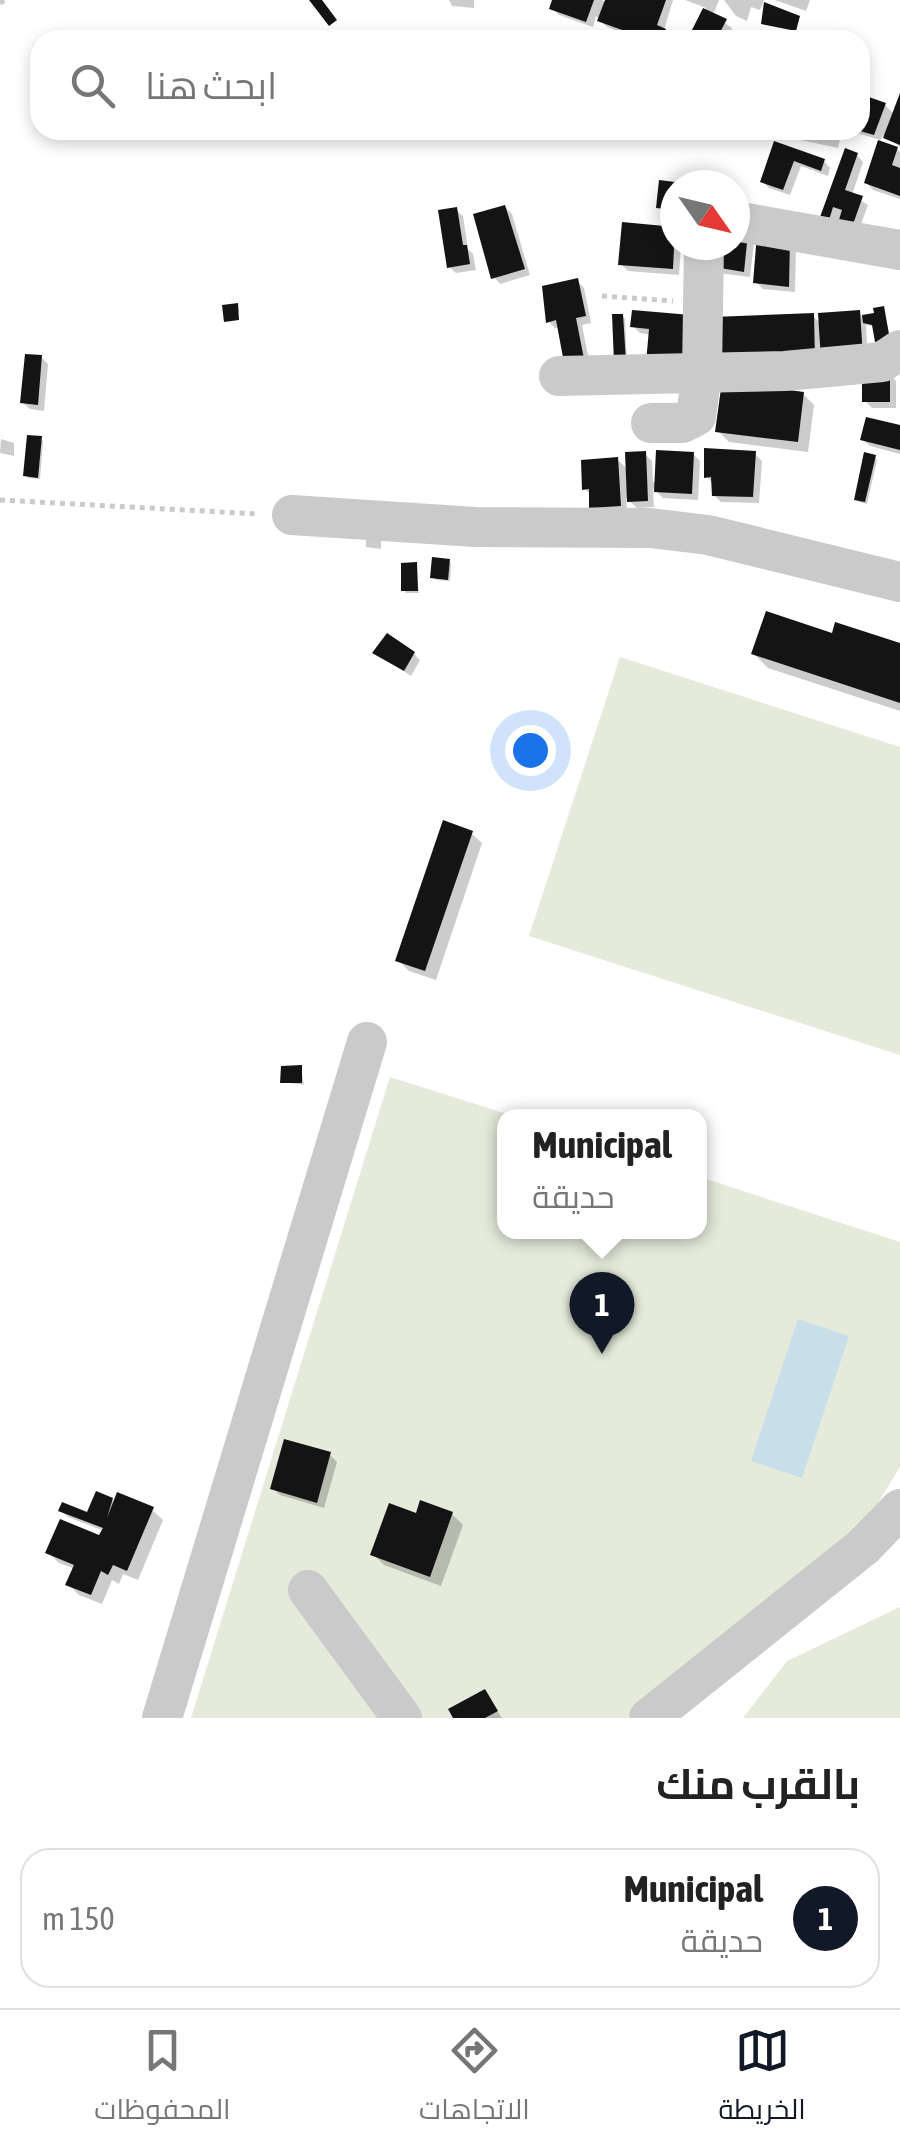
<!DOCTYPE html>
<html lang="ar">
<head>
<meta charset="utf-8">
<style>
	body { margin:0; font-family:"Asap Condensed",Cairo,sans-serif; background:#f6f6f6; color:#222; direction:rtl }
	.compass { position:absolute; left:660px; top:170px; width:90px; height:90px; border-radius:50%; background:#fff; box-shadow:0 5px 15px #0003; rotate:124deg }
	.you { position:absolute; left:530px; top:750px; width:35px; height:35px; margin:-25px; border:8px solid #fff; border-radius:50%; background:#1a73e8; box-shadow:0 0 0 15px #1a73e833 }
	.badge { display:grid; place-items:center; width:65px; height:65px; border-radius:50%; background:#111827; color:#fff; font-size:32px; font-weight:700 }
	.pin { position:absolute; translate:-50% -82px; filter:drop-shadow(0 2px 5px #0008) }
	.pin::after { content:''; position:absolute; top:52px; width:35px; height:30px; background:inherit; clip-path:polygon(0 0,100% 0,50% 100%) }
	.popup { position:absolute; left:497px; top:1109px; width:210px; height:130px; box-sizing:border-box; display:grid; place-content:center; border-radius:20px; background:#fff; filter:drop-shadow(0 2px 8px #0005); font-size:32px; white-space:nowrap; color:#767676 }
	.popup b { font-size:38px; color:#222 }
	.popup::after { content:''; position:absolute; left:50%; top:100%; margin-left:-20px; border:20px solid transparent; border-top-color:#fff }
	.list { margin:0; padding:0; list-style:none }
	h2 { display:flex; justify-content:space-between; align-items:center; height:130px; margin:0; padding:0 40px; font-size:42px }
	h2 small { font-size:32px; font-weight:400; color:#767676 }
	.list li { display:grid; grid-template-columns:65px 1fr auto; gap:30px; align-items:center; box-sizing:border-box; height:140px; margin:0 20px 20px; padding:0 20px; border:2px solid #e0e0e0; border-radius:30px }
	.list b { display:block; font-size:38px; white-space:nowrap }
	.list p { margin:0; font-size:32px; white-space:nowrap; color:#767676 }
	.list em { font-size:32px; font-style:normal; color:#767676 }
	.icon { flex:none; width:55px; height:55px; fill:none; stroke:currentColor; stroke-width:2; stroke-linecap:round; stroke-linejoin:round }
	.map { position:relative; flex:none; width:900px; height:1718px; overflow:hidden; direction:ltr }
	.search { position:absolute; background:#fff; box-shadow:0 5px 15px #0003; left:30px; right:30px; top:30px; height:110px; display:flex; align-items:center; gap:25px; box-sizing:border-box; padding:0 35px; border-radius:30px; color:#767676; font-size:38px }
	.sheet { height:290px; background:#fff }
	nav { display:flex; justify-content:space-around; align-items:center; box-sizing:border-box; height:140px; border-top:2px solid #e0e0e0; background:#fff; font-size:28px; color:#767676 }
	nav a { display:grid; justify-items:center; gap:5px }
	nav .on { color:#111827 }
	.map>svg:first-child { display:block }
	.green { fill:#e5eadb }
	.water { fill:#c8dfe9 }
	.shadow { fill:#0003 }
	.building { fill:#141414 }
	.lines { fill:none; stroke-linecap:round; stroke-linejoin:round }
	.path { stroke:#cacaca; stroke-width:5; stroke-dasharray:5 5; stroke-linecap:butt }
	.minor { stroke:#cacaca; stroke-width:40 }
</style>
</head>
<body>
<div class="map">
<svg width="900" height="1718" viewBox="0 0 900 1718">
	<rect width="100%" height="100%" fill="#fff"/>
	<g class="green">
		<path d="M 620,657 L 900,747 L 900,1055 L 529,936 Z"/>
		<path d="M 390,1077 L 513,1116 L 504,1116 L 504,1232 L 700,1232 L 700,1177 L 900,1242 L 900,1467 L 863,1527 L 627,1718 L 191,1718 Z"/>
		<path d="M 900,1607 L 900,1718 L 743,1718 L 787,1661 Z"/>
	</g>
	<path class="water" d="M 798,1319 L 849,1336 L 802,1478 L 751,1461 Z"/>
	<g class="shadow">
		<path d="M 449,0 L 474,0 L 474,8 L 452,6 Z"/>
		<path d="M 555,0 L 602,0 L 606,3 L 608,0 L 673,0 L 664,30 L 671,38 L 643,40 L 607,27 L 596,16 L 593,27 L 559,15 L 552,8 Z"/>
		<path d="M 685,0 L 719,0 L 713,15 L 732,28 L 726,40 L 690,40 L 706,8 Z"/>
		<path d="M 724,0 L 764,0 L 760,10 L 751,7 L 747,21 L 736,16 Z"/>
		<path d="M 775,0 L 810,0 L 806,11 Z"/>
		<path d="M 860,97 L 885,105 L 894,114 L 900,100 L 900,147 L 883,135 L 881,140 L 846,130 L 860,130 Z"/>
		<path d="M 669,130 L 709,130 L 706,139 Z"/>
		<path d="M 772,130 L 842,130 L 838,148 L 777,135 Z"/>
		<path d="M 776,144 L 824,161 L 830,168 L 828,176 L 801,166 L 790,195 L 769,188 L 762,181 Z"/>
		<path d="M 897,149 L 900,152 L 900,199 L 873,190 L 867,183 Z"/>
		<path d="M 857,155 L 863,162 L 852,195 L 868,205 L 857,235 L 823,216 Z"/>
		<path d="M 661,182 L 682,185 L 675,185 L 675,215 L 666,214 L 659,207 Z"/>
		<path d="M 505,207 L 512,214 L 530,275 L 500,284 L 494,277 Z"/>
		<path d="M 456,210 L 463,216 L 468,249 L 473,254 L 476,270 L 456,273 L 449,267 Z"/>
		<path d="M 624,225 L 675,229 L 675,245 L 681,245 L 679,275 L 628,271 L 621,264 Z"/>
		<path d="M 735,234 L 754,243 L 750,277 L 718,273 L 735,245 Z"/>
		<path d="M 759,237 L 796,249 L 795,292 L 763,289 L 756,282 Z"/>
		<path d="M 577,281 L 584,288 L 591,323 L 582,325 L 591,371 L 560,327 L 555,328 L 548,321 Z"/>
		<path d="M 883,308 L 891,342 L 874,326 L 866,325 L 868,363 L 728,374 L 813,316 L 821,324 L 859,313 L 863,317 L 878,315 Z"/>
		<path d="M 622,316 L 625,319 L 627,364 L 619,364 Z"/>
		<path d="M 690,317 L 651,335 L 640,333 L 633,326 Z"/>
		<path d="M 41,357 L 48,364 L 44,411 L 30,409 L 23,403 Z"/>
		<path d="M 889,374 L 896,381 L 896,408 L 872,408 L 865,401 Z"/>
		<path d="M 803,394 L 814,405 L 808,452 L 729,442 L 718,431 Z"/>
		<path d="M 900,427 L 900,454 L 870,446 L 863,440 Z"/>
		<path d="M 1,439 L 14,443 L 14,456 L 0,453 Z"/>
		<path d="M 40,439 L 43,441 L 40,479 L 28,478 L 26,475 Z"/>
		<path d="M 645,454 L 652,461 L 653,482 L 657,482 L 693,454 L 700,461 L 698,500 L 663,498 L 653,488 L 654,507 L 637,508 L 626,498 L 627,512 L 599,513 L 592,507 L 591,495 L 585,489 L 618,460 L 629,471 Z"/>
		<path d="M 755,454 L 762,461 L 759,503 L 721,502 L 714,495 L 714,484 L 707,477 Z"/>
		<path d="M 875,457 L 877,460 L 867,504 L 859,502 L 856,499 Z"/>
		<path d="M 366,530 L 381,532 L 381,549 L 366,547 Z"/>
		<path d="M 449,561 L 451,564 L 450,581 L 436,580 L 433,577 Z"/>
		<path d="M 416,565 L 419,593 L 406,593 L 404,590 Z"/>
		<path d="M 833,636 L 900,646 L 900,711 L 768,668 L 754,654 Z"/>
		<path d="M 376,653 L 413,653 L 420,660 L 411,676 Z"/>
		<path d="M 471,833 L 482,843 L 436,980 L 409,971 L 398,960 Z"/>
		<path d="M 301,1068 L 304,1085 L 283,1082 Z"/>
		<path d="M 330,1455 L 337,1462 L 324,1508 L 280,1495 L 273,1488 Z"/>
		<path d="M 112,1500 L 115,1503 L 152,1510 L 163,1520 L 138,1580 L 123,1574 L 119,1584 L 112,1580 L 102,1604 L 79,1595 L 68,1584 L 75,1569 L 59,1563 L 48,1552 L 101,1539 L 104,1531 L 68,1517 L 61,1510 L 89,1515 Z"/>
		<path d="M 452,1514 L 463,1525 L 441,1586 L 384,1565 L 373,1554 L 417,1516 Z"/>
		<path d="M 485,1692 L 502,1718 L 456,1718 Z"/>
	</g>
	<g class="building">
		<path d="M 309,0 L 322,0 L 337,20 L 329,26 Z"/>
		<path d="M 552,0 L 594,0 L 586,22 L 549,9 Z"/>
		<path d="M 605,0 L 666,0 L 657,25 L 666,29 L 662,40 L 650,40 L 597,21 Z"/>
		<path d="M 764,2 L 800,16 L 796,31 L 761,24 Z"/>
		<path d="M 703,8 L 727,19 L 716,40 L 687,40 Z"/>
		<path d="M 900,93 L 900,145 L 883,138 Z"/>
		<path d="M 860,94 L 886,103 L 874,135 L 860,131 Z"/>
		<path d="M 878,140 L 898,147 L 892,165 L 900,168 L 900,196 L 864,183 Z"/>
		<path d="M 774,141 L 825,159 L 821,171 L 794,161 L 783,190 L 760,182 Z"/>
		<path d="M 845,148 L 858,153 L 845,190 L 863,196 L 851,230 L 837,226 L 842,210 L 833,207 L 829,220 L 820,217 Z"/>
		<path d="M 659,180 L 683,183 L 675,185 L 675,210 L 656,208 Z"/>
		<path d="M 505,205 L 525,269 L 491,279 L 473,214 Z"/>
		<path d="M 457,207 L 463,245 L 467,245 L 470,264 L 447,268 L 438,210 Z"/>
		<path d="M 622,222 L 675,227 L 673,269 L 618,265 Z"/>
		<path d="M 735,231 L 748,233 L 744,272 L 708,266 L 723,245 L 735,245 Z"/>
		<path d="M 757,234 L 790,239 L 789,287 L 753,283 Z"/>
		<path d="M 578,278 L 586,316 L 576,318 L 585,364 L 565,368 L 556,320 L 546,323 L 542,286 Z"/>
		<path d="M 238,303 L 239,320 L 224,322 L 222,305 Z"/>
		<path d="M 884,306 L 890,340 L 875,342 L 872,325 L 863,323 L 862,315 L 874,313 L 873,308 Z"/>
		<path d="M 632,310 L 691,315 L 686,367 L 646,363 L 649,329 L 630,327 Z"/>
		<path d="M 860,310 L 863,357 L 821,360 L 818,313 Z"/>
		<path d="M 814,313 L 815,361 L 715,364 L 713,317 Z"/>
		<path d="M 612,314 L 623,314 L 626,362 L 614,363 Z"/>
		<path d="M 25,354 L 42,355 L 38,405 L 20,403 Z"/>
		<rect x="862" y="372" width="28" height="30"/>
		<path d="M 722,381 L 804,392 L 798,442 L 715,432 Z"/>
		<path d="M 866,417 L 900,425 L 900,450 L 860,440 Z"/>
		<path d="M 27,435 L 42,436 L 38,478 L 23,476 Z"/>
		<path d="M 704,448 L 756,451 L 753,497 L 712,496 L 711,477 L 704,478 Z"/>
		<path d="M 656,450 L 694,452 L 692,494 L 654,492 Z"/>
		<path d="M 646,451 L 648,501 L 627,502 L 625,452 Z"/>
		<path d="M 864,452 L 876,455 L 865,502 L 854,500 Z"/>
		<path d="M 618,457 L 621,506 L 589,508 L 589,489 L 582,490 L 581,460 Z"/>
		<path d="M 432,557 L 450,559 L 448,580 L 430,578 Z"/>
		<path d="M 417,562 L 418,591 L 401,591 L 401,563 Z"/>
		<path d="M 766,611 L 832,633 L 835,622 L 900,643 L 900,703 L 751,654 Z"/>
		<path d="M 387,633 L 415,652 L 404,671 L 372,653 Z"/>
		<path d="M 443,820 L 473,831 L 425,971 L 395,961 Z"/>
		<path d="M 302,1065 L 302,1083 L 280,1083 L 281,1066 Z"/>
		<path d="M 284,1439 L 331,1452 L 317,1503 L 270,1489 Z"/>
		<path d="M 96,1491 L 113,1498 L 107,1518 L 117,1492 L 154,1507 L 127,1571 L 113,1565 L 108,1575 L 101,1571 L 91,1595 L 65,1585 L 74,1565 L 45,1553 L 60,1519 L 99,1535 L 103,1528 L 58,1511 L 62,1502 L 87,1512 Z"/>
		<path d="M 420,1500 L 453,1512 L 430,1577 L 370,1555 L 389,1503 L 416,1513 Z"/>
		<path d="M 485,1689 L 498,1711 L 485,1718 L 453,1718 L 448,1709 Z"/>
	</g>
	<g class="lines">
		<g class="path">
			<path d="M 0,3 L 5,0"/>
			<path d="M 602,296 L 673,301"/>
			<path d="M 0,500 L 259,514"/>
		</g>
		<g class="minor">
			<path d="M 735,221 L 900,250"/>
			<path d="M 559,376 L 785,371 L 882,362 L 900,350"/>
			<path d="M 651,423 L 682,423 L 696,416 L 702,372 L 704,245"/>
			<path d="M 292,515 L 475,527 L 650,528 L 708,535 L 900,582"/>
			<path d="M 308,1590 L 402,1718"/>
			<path d="M 162,1718 L 367,1042"/>
			<path d="M 649,1718 L 863,1547 L 900,1509"/>
		</g>
	</g>
</svg>
<svg class="compass" viewBox="-18 -18 36 36"><path d="M0-13l5 13h-10z" fill="#e53935"/><path d="M0 13l5-13h-10z" fill="#767676"/></svg>
<div class="you"></div>
<div class="pin badge" style="left:602px;top:1354px">1</div>
<div class="popup"><b>Municipal</b>حديقة</div>
<div class="search"><svg class="icon" aria-label="search" viewBox="0 0 24 24"><circle cx="10" cy="10" r="6"/><path d="M15 15l6 6"/></svg>ابحث هنا</div>
</div>
<section class="sheet">
<h2>بالقرب منك<small></small></h2>
<ul class="list">
<li><span class="badge">1</span><div><b>Municipal</b><p>حديقة</p></div><em>150 m</em></li>
</ul>
</section>
<nav>
<a class="on"><svg class="icon" aria-label="map" viewBox="0 0 24 24"><path d="M3 6l6-2 6 2 6-2v14l-6 2-6-2-6 2zM9 4v14M15 6v14"/></svg>الخريطة</a>
<a><svg class="icon" aria-label="directions" viewBox="0 0 24 24"><path d="M12 3l9 9-9 9-9-9zM9 14v-3h6M13 9l2 2-2 2"/></svg>الاتجاهات</a>
<a><svg class="icon" aria-label="saved" viewBox="0 0 24 24"><path d="M7 4h10v16l-5-4-5 4z"/></svg>المحفوظات</a>
</nav>
</body>
</html>
